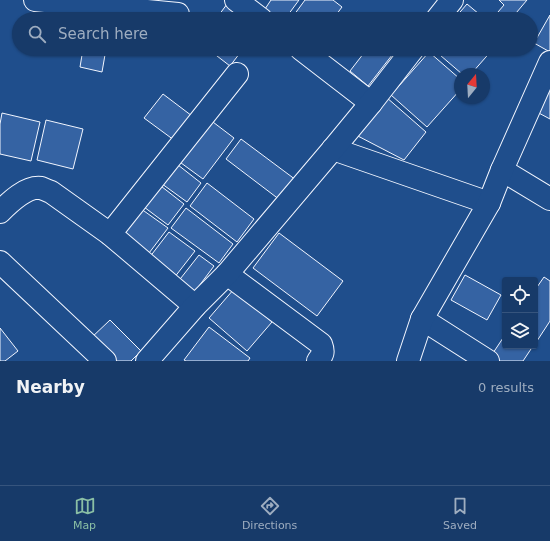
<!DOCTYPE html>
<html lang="en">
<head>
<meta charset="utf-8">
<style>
	body { margin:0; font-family:"DejaVu Sans",sans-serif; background:#244571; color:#f1f3f6 }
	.controls { position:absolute; right:12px; bottom:12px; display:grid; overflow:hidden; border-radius:4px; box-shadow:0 1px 3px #0004 }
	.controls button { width:36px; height:36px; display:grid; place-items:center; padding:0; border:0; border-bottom:1px solid #36547d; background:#173a69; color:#f1f3f6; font:20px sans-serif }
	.compass { position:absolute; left:454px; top:68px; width:36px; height:36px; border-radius:50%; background:#173a69; box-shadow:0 1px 3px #0004; rotate:18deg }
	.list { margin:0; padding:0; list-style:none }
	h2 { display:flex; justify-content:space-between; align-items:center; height:52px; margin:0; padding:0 16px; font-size:17px }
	h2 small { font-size:13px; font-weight:400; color:#9eadc0 }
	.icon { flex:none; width:22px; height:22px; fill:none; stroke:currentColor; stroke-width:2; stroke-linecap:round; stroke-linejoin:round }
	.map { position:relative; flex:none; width:550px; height:361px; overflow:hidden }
	.search { position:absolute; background:#173a69; box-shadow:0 1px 3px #0004; left:12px; right:12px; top:12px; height:44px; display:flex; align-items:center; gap:10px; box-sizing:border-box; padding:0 14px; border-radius:22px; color:#9eadc0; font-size:15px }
	.sheet { height:124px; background:#173a69 }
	nav { display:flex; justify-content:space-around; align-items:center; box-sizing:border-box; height:56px; border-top:1px solid #36547d; background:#173a69; font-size:11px; color:#9eadc0 }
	nav a { display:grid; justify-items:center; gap:2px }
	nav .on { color:#8abfa5 }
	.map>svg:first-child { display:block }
	.building { fill:#3563a3; stroke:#f2f6ff }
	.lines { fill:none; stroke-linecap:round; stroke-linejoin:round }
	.minor-casing { stroke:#f2f6ff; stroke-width:24 }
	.minor { stroke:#1f4e8c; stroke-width:22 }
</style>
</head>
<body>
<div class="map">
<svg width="550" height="361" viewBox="0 0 550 361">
	<rect width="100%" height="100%" fill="#1f4e8c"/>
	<g class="building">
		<path d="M 230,0 L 257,19 L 216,19 Z"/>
		<path d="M 271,0 L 299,0 L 285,19 L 278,19 L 265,9 Z"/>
		<path d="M 305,0 L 333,0 L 342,7 L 333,19 L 291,19 Z"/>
		<path d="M 499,0 L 527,0 L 511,19 L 492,19 L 504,5 Z"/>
		<path d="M 467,4 L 485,19 L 454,19 Z"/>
		<path d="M 550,15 L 550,52 L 534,43 Z"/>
		<path d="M 83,49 L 106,49 L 102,72 L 80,67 Z"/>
		<path d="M 208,49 L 243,49 L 230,66 Z"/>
		<path d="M 367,49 L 395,49 L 396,50 L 368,86 L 350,71 Z"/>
		<path d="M 433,49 L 493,49 L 471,74 L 462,74 Z"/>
		<path d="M 429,52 L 460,79 L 460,90 L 427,127 L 391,95 Z"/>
		<path d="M 550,84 L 550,119 L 535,111 Z"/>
		<path d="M 163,94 L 196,119 L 178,143 L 144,118 Z"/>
		<path d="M 386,97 L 426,132 L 404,160 L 354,134 Z"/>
		<path d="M 2,113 L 40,122 L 31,161 L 0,154 L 0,124 Z"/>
		<path d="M 209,119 L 234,138 L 203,179 L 177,160 Z"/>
		<path d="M 46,120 L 83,129 L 73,169 L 37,160 Z"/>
		<path d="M 241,139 L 296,180 L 280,200 L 226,159 Z"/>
		<path d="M 173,161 L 201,183 L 187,202 L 158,181 Z"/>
		<path d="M 157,183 L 184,204 L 168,225 L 140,204 Z"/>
		<path d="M 207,183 L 254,219 L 237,242 L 190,206 Z"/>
		<path d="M 137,206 L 168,228 L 146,257 L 116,234 Z"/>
		<path d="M 186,208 L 233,244 L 219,263 L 171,228 Z"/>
		<path d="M 169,232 L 195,251 L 174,278 L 149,258 Z"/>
		<path d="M 279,233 L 343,281 L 317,316 L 253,268 Z"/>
		<path d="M 199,255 L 214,266 L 193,294 L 177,283 Z"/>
		<path d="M 465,275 L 501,295 L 487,320 L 451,300 Z"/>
		<path d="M 544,277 L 550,281 L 550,321 L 535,344 L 535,290 Z"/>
		<path d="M 234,289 L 272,322 L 247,351 L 209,318 Z"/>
		<path d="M 110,320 L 141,351 L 131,361 L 112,361 L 90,339 Z"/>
		<path d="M 209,327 L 250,358 L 248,361 L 186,361 L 184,360 Z"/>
		<path d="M 0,328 L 18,351 L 5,361 L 0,361 Z"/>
		<path d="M 505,335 L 505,346 L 533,346 L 523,361 L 498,361 L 491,356 Z"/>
	</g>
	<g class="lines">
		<g class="minor-casing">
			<g id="minor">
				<path d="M 35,0 L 178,14"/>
				<path d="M 236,0 L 261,19"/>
				<path d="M 437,19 L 452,0"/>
				<path d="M 301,49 L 371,103"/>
				<path d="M 333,149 L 489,203"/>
				<path d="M 502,170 L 550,199"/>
				<path d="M 0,212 C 10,202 26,186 41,188 C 44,189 48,191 51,192 L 110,234 L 195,306"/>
				<path d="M 110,234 L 237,74"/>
				<path d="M 0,262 L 105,361"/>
				<path d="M 227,274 L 321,344 C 324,352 323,354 318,361"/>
				<path d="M 422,319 L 488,361"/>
				<path d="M 147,361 L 195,306 L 227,274 L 333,149 L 371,103 L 413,49"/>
				<path d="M 408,361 L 422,319 L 489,203 L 502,170 L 550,62"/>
			</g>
		</g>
		<use href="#minor" class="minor"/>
	</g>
</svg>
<div class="controls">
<button><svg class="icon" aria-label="locate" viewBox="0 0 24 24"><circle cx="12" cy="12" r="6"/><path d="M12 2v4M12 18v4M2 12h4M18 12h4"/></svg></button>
<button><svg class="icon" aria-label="layers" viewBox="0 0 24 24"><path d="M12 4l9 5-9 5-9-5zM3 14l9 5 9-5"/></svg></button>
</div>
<svg class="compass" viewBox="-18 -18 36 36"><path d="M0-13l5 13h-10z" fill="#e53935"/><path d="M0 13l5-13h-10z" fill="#9eadc0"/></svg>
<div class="search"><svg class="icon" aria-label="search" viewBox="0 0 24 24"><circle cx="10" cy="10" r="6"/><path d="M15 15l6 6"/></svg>Search here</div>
</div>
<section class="sheet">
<h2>Nearby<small>0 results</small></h2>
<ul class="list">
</ul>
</section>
<nav>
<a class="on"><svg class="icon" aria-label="map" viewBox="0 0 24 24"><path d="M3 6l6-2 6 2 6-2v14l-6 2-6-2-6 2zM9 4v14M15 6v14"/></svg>Map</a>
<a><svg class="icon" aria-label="directions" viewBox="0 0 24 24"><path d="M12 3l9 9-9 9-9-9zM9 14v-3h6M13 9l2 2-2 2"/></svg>Directions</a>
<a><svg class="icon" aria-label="saved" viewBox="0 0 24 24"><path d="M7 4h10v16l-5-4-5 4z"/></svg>Saved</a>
</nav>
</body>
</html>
